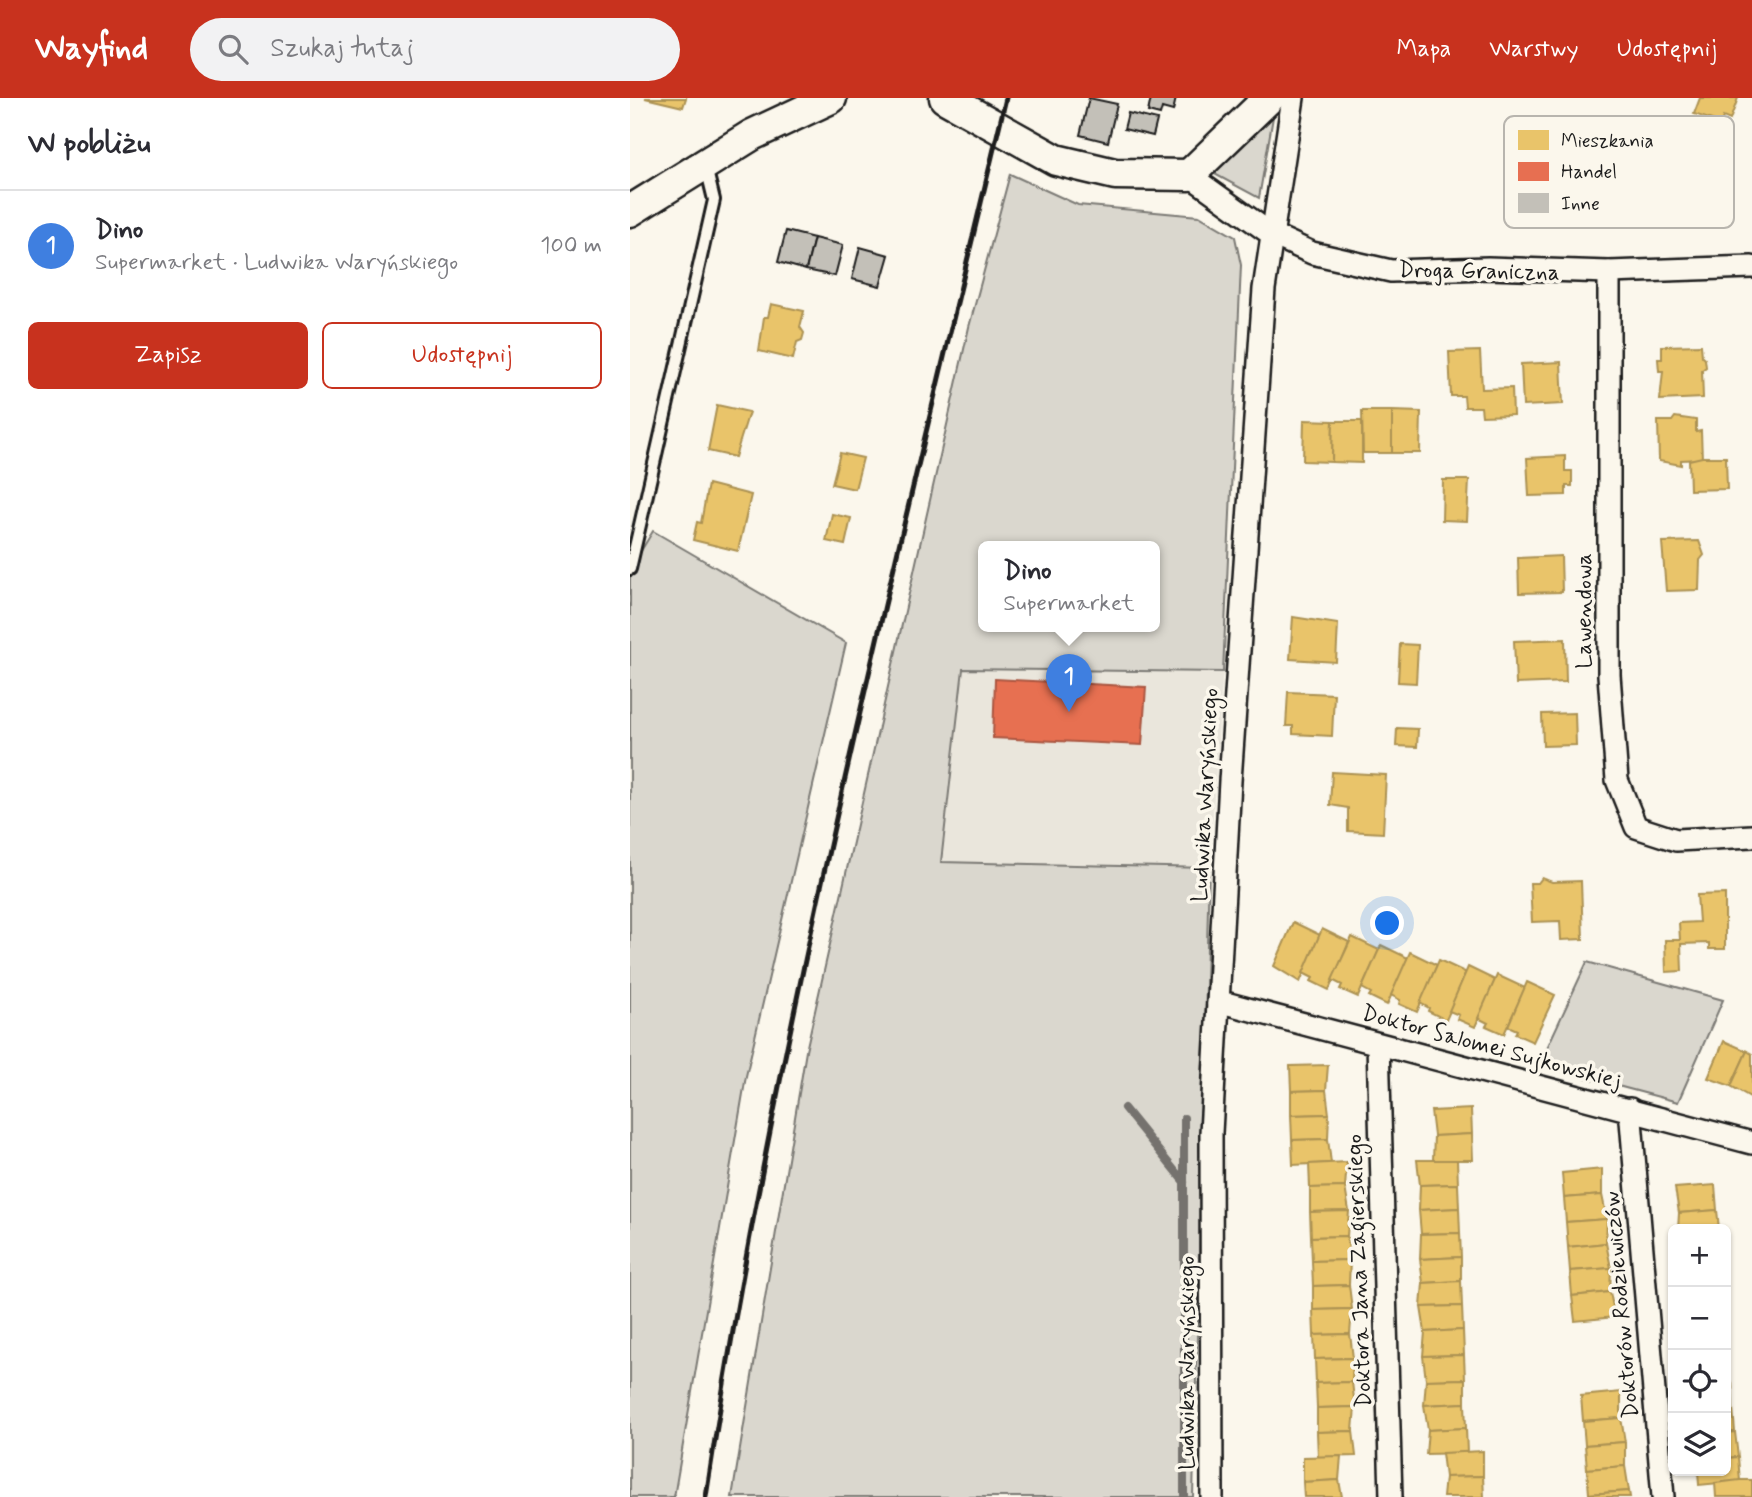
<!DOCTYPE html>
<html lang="pl">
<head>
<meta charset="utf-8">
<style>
	body { margin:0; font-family:Mynerve,sans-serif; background:#f2f2f3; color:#2b2b33 }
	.controls { position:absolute; right:21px; bottom:21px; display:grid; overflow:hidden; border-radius:10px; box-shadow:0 2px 5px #0004 }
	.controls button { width:63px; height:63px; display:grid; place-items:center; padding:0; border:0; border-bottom:2px solid #e1e1e2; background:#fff; color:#2b2b33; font:35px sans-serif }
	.you { position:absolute; left:758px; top:826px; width:24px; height:24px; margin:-18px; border:5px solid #fff; border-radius:50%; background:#1a73e8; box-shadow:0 0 0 10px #1a73e833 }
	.badge { display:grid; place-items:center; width:46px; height:46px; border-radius:50%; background:#c8321e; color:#fff; font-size:23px; font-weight:700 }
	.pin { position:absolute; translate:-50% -58px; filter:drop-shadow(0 2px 4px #0008) }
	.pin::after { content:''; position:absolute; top:37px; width:24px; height:21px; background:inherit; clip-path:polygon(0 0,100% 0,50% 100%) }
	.popup { position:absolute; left:348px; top:443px; width:182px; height:91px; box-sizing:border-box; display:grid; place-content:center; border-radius:10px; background:#fff; filter:drop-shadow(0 2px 5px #0005); font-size:23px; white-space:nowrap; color:#7c7c81 }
	.popup b { font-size:26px; color:#2b2b33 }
	.popup::after { content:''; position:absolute; left:50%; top:100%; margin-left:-14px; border:14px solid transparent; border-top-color:#fff }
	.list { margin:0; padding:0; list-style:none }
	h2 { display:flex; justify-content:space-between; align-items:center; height:91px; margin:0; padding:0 28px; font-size:30px }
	h2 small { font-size:23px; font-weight:400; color:#7c7c81 }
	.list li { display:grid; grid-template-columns:46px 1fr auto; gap:21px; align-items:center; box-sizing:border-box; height:112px; padding:0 28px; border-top:2px solid #e1e1e2 }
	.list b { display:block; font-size:26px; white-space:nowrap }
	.list p { margin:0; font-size:23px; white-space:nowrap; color:#7c7c81 }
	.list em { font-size:23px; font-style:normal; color:#7c7c81 }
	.actions { display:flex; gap:14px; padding:21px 28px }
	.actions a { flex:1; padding:16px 0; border:2px solid #c8321e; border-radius:10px; text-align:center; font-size:24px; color:#c8321e }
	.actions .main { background:#c8321e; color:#fff }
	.icon { flex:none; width:38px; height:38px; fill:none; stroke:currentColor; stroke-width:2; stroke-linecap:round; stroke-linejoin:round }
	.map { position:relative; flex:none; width:1122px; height:1399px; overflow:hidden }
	header { display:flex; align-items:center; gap:42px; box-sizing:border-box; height:98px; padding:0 35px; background:#c8321e; color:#fff }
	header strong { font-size:33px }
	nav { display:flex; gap:38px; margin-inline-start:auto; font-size:24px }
	.search { width:490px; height:63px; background:#f2f2f3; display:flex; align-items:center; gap:18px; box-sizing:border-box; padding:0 24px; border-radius:38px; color:#7c7c81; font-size:26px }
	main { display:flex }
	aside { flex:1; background:#fff }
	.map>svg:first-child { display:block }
	.built { fill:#eae6dc }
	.green { fill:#dad7ce; stroke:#7b7a75; stroke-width:2; fill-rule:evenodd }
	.homes { fill:#e9c46a; stroke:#ac9253; stroke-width:2 }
	.shops { fill:#e76f51; stroke:#aa5641; stroke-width:2 }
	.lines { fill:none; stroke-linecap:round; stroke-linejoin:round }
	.stream { stroke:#74726e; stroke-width:8 }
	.building { fill:#c3c0b8; stroke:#1c1c1c; stroke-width:2 }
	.lane-casing { stroke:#1c1c1c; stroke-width:16 }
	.street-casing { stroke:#1c1c1c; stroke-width:26 }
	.secondary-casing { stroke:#1c1c1c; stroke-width:35 }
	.lane { stroke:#fbf7ec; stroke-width:10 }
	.street { stroke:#fbf7ec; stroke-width:21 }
	.secondary { stroke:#fbf7ec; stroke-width:30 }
	.rail { stroke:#1c1c1c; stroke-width:5 }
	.labels { text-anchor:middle; stroke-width:7; stroke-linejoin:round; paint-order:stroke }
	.street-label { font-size:23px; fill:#1c1c1c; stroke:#fbf7ec }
	.key { fill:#fbf7ec; stroke:#b8b5ae; stroke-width:2 }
	.key-label { font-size:19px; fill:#1c1c1c }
</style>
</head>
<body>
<header>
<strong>Wayfind</strong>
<div class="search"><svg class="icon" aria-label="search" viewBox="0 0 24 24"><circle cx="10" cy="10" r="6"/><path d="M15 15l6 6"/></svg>Szukaj tutaj</div>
<nav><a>Mapa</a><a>Warstwy</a><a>Udostępnij</a></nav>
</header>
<main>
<aside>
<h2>W pobliżu<small></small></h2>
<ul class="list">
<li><span class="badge" style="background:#3f7fe0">1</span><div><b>Dino</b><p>Supermarket · Ludwika Waryńskiego</p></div><em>100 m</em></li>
</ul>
<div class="actions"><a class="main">Zapisz</a><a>Udostępnij</a></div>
</aside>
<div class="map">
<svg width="1122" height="1399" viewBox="0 0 1122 1399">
	<rect width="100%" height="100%" fill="#fbf7ec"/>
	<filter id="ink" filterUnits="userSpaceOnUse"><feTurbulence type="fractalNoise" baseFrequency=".0143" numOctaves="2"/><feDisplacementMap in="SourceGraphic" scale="14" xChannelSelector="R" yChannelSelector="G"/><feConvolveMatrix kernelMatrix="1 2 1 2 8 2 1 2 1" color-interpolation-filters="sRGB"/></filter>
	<g filter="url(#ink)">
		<path class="built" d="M 333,571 L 593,574 L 579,770 L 311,765 Z"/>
		<g class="green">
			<path d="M 644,13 L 629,100 L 579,73 Z"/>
			<path d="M 380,76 L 448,107 L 569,118 L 605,139 L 611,167 L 593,574 L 333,571 L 311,764 L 579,770 L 563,1399 L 102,1399 L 176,953 L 339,229 ZM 353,448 L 525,448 L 525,528 L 353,528 Z"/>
			<path d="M 23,433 L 216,545 L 116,978 L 44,1399 L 0,1399 L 0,471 Z"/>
			<path d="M 957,864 L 1093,902 L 1048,1004 L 909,967 Z"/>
		</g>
		<g class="homes">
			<path d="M 15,0 L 56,0 L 53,9 Z"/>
			<path d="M 1070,0 L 1108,0 L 1100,22 L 1093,19 L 1091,25 L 1064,16 Z"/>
			<path d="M 141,206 L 174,213 L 170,229 L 174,235 L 172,242 L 167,244 L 163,261 L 129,253 L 134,219 L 138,219 Z"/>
			<path d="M 1071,247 L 1072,258 L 1075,261 L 1076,269 L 1072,272 L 1073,300 L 1030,302 L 1033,273 L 1029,273 L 1028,261 L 1032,261 L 1032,248 Z"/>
			<path d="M 850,253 L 852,291 L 882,290 L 883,317 L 852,318 L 851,309 L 835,309 L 834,298 L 821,298 L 819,254 Z"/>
			<path d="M 931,264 L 933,306 L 893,308 L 891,266 Z"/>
			<path d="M 87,307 L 119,314 L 105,359 L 78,353 Z"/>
			<path d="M 732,313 L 762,313 L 762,355 L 733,355 Z"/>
			<path d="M 762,313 L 791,314 L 790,355 L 762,355 Z"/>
			<path d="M 1045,319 L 1066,322 L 1066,334 L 1071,333 L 1072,361 L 1051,362 L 1051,367 L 1029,363 L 1028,323 L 1042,323 Z"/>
			<path d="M 674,322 L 703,323 L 702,364 L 673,363 Z"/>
			<path d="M 703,323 L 732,323 L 732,365 L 702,364 Z"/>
			<path d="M 210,355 L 233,360 L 225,391 L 202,386 Z"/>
			<path d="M 935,358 L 935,373 L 942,373 L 942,388 L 936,388 L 936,397 L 899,398 L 897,360 Z"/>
			<path d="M 1072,359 L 1096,359 L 1097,391 L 1060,392 L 1059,362 Z"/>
			<path d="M 813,382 L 839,382 L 837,423 L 812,422 Z"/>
			<path d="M 78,386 L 121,397 L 108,453 L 63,442 L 67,424 L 71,425 Z"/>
			<path d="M 202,416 L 221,420 L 215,447 L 196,443 Z"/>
			<path d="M 1069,443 L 1074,457 L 1070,462 L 1069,492 L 1036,493 L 1032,444 Z"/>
			<path d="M 931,458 L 932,494 L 889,495 L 888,460 Z"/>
			<path d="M 663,519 L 708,526 L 706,564 L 660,561 Z"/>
			<path d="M 935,541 L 936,584 L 886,586 L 884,543 Z"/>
			<path d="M 770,546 L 788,547 L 786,585 L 768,584 Z"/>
			<path d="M 658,594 L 704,596 L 702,638 L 663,636 L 663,628 L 656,628 Z"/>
			<path d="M 945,615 L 946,647 L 913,648 L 912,616 Z"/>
			<path d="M 767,630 L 788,631 L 787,649 L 766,648 Z"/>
			<path d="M 702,674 L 756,677 L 753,735 L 718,733 L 718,710 L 700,707 Z"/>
			<path d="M 912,780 L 922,784 L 951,783 L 953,841 L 931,842 L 930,823 L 902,824 L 900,785 L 908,785 Z"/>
			<path d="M 1095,796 L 1095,851 L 1079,851 L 1079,845 L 1051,846 L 1052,873 L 1036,874 L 1035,842 L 1050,842 L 1049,825 L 1069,824 L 1067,797 Z"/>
			<path d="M 663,824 L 690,837 L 670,884 L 644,868 Z"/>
			<path d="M 692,831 L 719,844 L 699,892 L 681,883 L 683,880 L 673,875 Z"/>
			<path d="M 722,839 L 749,852 L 728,899 L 710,891 L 712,887 L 702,882 Z"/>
			<path d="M 751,847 L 778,860 L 757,907 L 739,898 L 741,895 L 732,890 Z"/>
			<path d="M 780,854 L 807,867 L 787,914 L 769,906 L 770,902 L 761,897 Z"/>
			<path d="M 809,862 L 837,875 L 816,922 L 798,913 L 799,910 L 790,905 Z"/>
			<path d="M 838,869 L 865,882 L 845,929 L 827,921 L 829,917 L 819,913 Z"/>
			<path d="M 867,877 L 895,890 L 874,936 L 856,928 L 858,925 L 848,920 Z"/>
			<path d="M 897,884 L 925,897 L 903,944 L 885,936 L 887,932 L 878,928 Z"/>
			<path d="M 1094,943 L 1117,953 L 1101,988 L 1078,980 Z"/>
			<path d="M 1117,953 L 1122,956 L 1122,1000 L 1101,988 Z"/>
			<path d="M 698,967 L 696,992 L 661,993 L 660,968 Z"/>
			<path d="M 696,992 L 699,1016 L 661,1017 L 661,993 Z"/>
			<path d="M 841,1011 L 842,1036 L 804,1038 L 801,1013 Z"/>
			<path d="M 699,1016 L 698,1041 L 662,1042 L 661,1017 Z"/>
			<path d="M 842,1036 L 843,1062 L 803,1062 L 804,1038 Z"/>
			<path d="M 698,1041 L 701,1065 L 663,1067 L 662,1042 Z"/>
			<path d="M 787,1062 L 827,1062 L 828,1086 L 790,1087 Z"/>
			<path d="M 717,1064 L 715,1089 L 680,1090 L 679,1066 Z"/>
			<path d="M 972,1071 L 972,1097 L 934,1100 L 932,1075 Z"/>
			<path d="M 828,1086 L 829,1110 L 789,1112 L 790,1087 Z"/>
			<path d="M 1085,1087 L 1087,1112 L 1049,1115 L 1045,1090 Z"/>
			<path d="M 715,1089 L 719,1113 L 680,1114 L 680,1090 Z"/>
			<path d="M 972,1097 L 977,1121 L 936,1124 L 934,1100 Z"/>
			<path d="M 829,1110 L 830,1135 L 791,1136 L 789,1112 Z"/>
			<path d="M 1087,1112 L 1089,1131 L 1048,1131 L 1049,1115 Z"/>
			<path d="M 719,1113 L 717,1138 L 681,1139 L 680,1114 Z"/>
			<path d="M 977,1121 L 976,1145 L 938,1149 L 936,1124 Z"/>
			<path d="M 830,1135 L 831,1159 L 790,1161 L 791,1136 Z"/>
			<path d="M 717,1138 L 720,1162 L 682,1163 L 681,1139 Z"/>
			<path d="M 976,1145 L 981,1170 L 940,1173 L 938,1149 Z"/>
			<path d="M 831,1159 L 831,1183 L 793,1185 L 790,1161 Z"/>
			<path d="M 720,1162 L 719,1187 L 683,1188 L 682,1163 Z"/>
			<path d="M 981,1170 L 980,1194 L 942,1198 L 940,1173 Z"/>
			<path d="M 831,1183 L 832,1208 L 791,1209 L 793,1185 Z"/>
			<path d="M 719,1187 L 722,1211 L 683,1212 L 683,1188 Z"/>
			<path d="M 980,1194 L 985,1219 L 945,1223 L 942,1198 Z"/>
			<path d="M 832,1208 L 833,1232 L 795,1234 L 791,1209 Z"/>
			<path d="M 722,1211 L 720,1236 L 684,1237 L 683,1212 Z"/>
			<path d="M 833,1232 L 834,1257 L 793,1258 L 795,1234 Z"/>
			<path d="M 720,1236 L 723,1260 L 685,1261 L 684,1237 Z"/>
			<path d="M 834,1257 L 835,1281 L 796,1282 L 793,1258 Z"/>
			<path d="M 723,1260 L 722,1284 L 686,1285 L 685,1261 Z"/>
			<path d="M 835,1281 L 835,1305 L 794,1307 L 796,1282 Z"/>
			<path d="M 722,1284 L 725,1309 L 687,1310 L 686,1285 Z"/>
			<path d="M 1102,1285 L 1103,1310 L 1096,1311 L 1096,1286 Z"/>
			<path d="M 991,1294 L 991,1320 L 953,1323 L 951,1298 Z"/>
			<path d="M 835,1305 L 836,1330 L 798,1332 L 794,1307 Z"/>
			<path d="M 725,1309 L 723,1333 L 687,1334 L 687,1310 Z"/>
			<path d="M 1103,1310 L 1105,1334 L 1096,1335 L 1096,1311 Z"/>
			<path d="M 991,1320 L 995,1344 L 955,1347 L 953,1323 Z"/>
			<path d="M 836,1330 L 837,1355 L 796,1356 L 798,1332 Z"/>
			<path d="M 723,1333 L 726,1358 L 688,1359 L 687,1334 Z"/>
			<path d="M 1105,1334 L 1108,1359 L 1096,1360 L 1096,1335 Z"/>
			<path d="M 995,1344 L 995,1368 L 957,1371 L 955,1347 Z"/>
			<path d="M 853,1353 L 853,1378 L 815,1379 L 812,1355 Z"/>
			<path d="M 711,1358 L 709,1382 L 673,1384 L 673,1359 Z"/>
			<path d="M 1108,1359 L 1110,1383 L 1069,1387 L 1068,1373 L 1096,1373 L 1096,1360 Z"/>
			<path d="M 995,1368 L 999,1393 L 959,1396 L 957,1371 Z"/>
			<path d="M 853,1378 L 854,1399 L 813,1399 L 815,1379 Z"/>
			<path d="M 709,1382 L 712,1399 L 674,1399 L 673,1384 Z"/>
			<path d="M 1110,1382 L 1122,1382 L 1122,1399 L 1086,1399 L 1085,1385 Z"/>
			<path d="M 999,1393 L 1000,1399 L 959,1399 L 959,1396 Z"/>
		</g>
		<path class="shops" d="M 365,581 L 516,589 L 512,647 L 363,640 Z"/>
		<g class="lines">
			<g class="stream">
				<path d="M 494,1010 L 554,1084"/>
				<path d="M 554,1020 L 554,1399"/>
			</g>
		</g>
		<g class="building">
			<path d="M 459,0 L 487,6 L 478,44 L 450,37 Z"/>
			<path d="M 521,0 L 546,0 L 543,13 L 532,10 L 530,17 L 518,14 Z"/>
			<path d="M 498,15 L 527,22 L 523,38 L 494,31 Z"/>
			<path d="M 156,133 L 184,140 L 176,172 L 148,164 Z"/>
			<path d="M 184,140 L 213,147 L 205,178 L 176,172 Z"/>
			<path d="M 230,149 L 259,157 L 250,188 L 222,181 Z"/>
		</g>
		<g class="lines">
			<g class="lane-casing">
				<path id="lane" d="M 0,471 L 84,102 L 76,69"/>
			</g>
			<g class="street-casing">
				<g id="street">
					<path d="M 559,77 L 641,136 L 682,155 L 761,173 L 858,170 L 979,174 L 1122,169"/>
					<path d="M 979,174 L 979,577 L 987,682 L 1006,729 L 1046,742 L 1122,738"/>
					<path d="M 588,906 L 599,906 L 1122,1045"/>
					<path d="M 748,946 L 761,1399"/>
					<path d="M 1000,1011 L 1033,1399"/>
					<path d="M 582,1399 L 581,1035 L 600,683 L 634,191 L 663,0"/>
				</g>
			</g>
			<g class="secondary-casing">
				<g id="secondary">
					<path d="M 315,0 L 426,62 L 485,76 L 559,77 L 639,0"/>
					<path d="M 0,113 L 122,37 L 201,0"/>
				</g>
			</g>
			<use href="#lane" class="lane"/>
			<use href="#street" class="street"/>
			<use href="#secondary" class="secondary"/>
			<path class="rail" d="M 76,1399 C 147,927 266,464 376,0"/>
		</g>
	</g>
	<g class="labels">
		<g class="street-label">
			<text transform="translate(849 172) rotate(1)" y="8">Droga Graniczna</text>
			<text transform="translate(953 513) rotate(-90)" y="8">Lawendowa</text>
			<text transform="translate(574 697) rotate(-87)" y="8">Ludwika Waryńskiego</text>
			<text transform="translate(862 948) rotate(15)" y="8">Doktor Salomei Sujkowskiej</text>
			<text transform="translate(728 1173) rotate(-92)" y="8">Doktora Jana Zagierskiego</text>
			<text transform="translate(990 1207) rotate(-95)" y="8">Doktorów Rodziewiczów</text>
			<text transform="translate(556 1265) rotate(-90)" y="8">Ludwika Waryńskiego</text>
		</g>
	</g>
	<rect x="874" y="18" width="230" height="112" rx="10" class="key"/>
	<rect x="888" y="32" width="31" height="20" fill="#e9c46a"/>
	<rect x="888" y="64" width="31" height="19" fill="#e76f51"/>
	<rect x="888" y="95" width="31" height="20" fill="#c3c0b8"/>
	<g class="key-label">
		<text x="931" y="49">Mieszkania</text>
		<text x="931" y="80">Handel</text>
		<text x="931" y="112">Inne</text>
	</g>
</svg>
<div class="controls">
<button>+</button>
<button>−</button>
<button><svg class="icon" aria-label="locate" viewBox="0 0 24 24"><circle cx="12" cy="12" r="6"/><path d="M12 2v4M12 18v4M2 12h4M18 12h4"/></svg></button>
<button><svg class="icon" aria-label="layers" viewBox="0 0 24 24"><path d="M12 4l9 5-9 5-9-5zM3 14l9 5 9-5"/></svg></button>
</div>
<div class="you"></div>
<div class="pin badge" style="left:439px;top:614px;background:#3f7fe0">1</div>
<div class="popup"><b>Dino</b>Supermarket</div>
</div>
</main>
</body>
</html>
